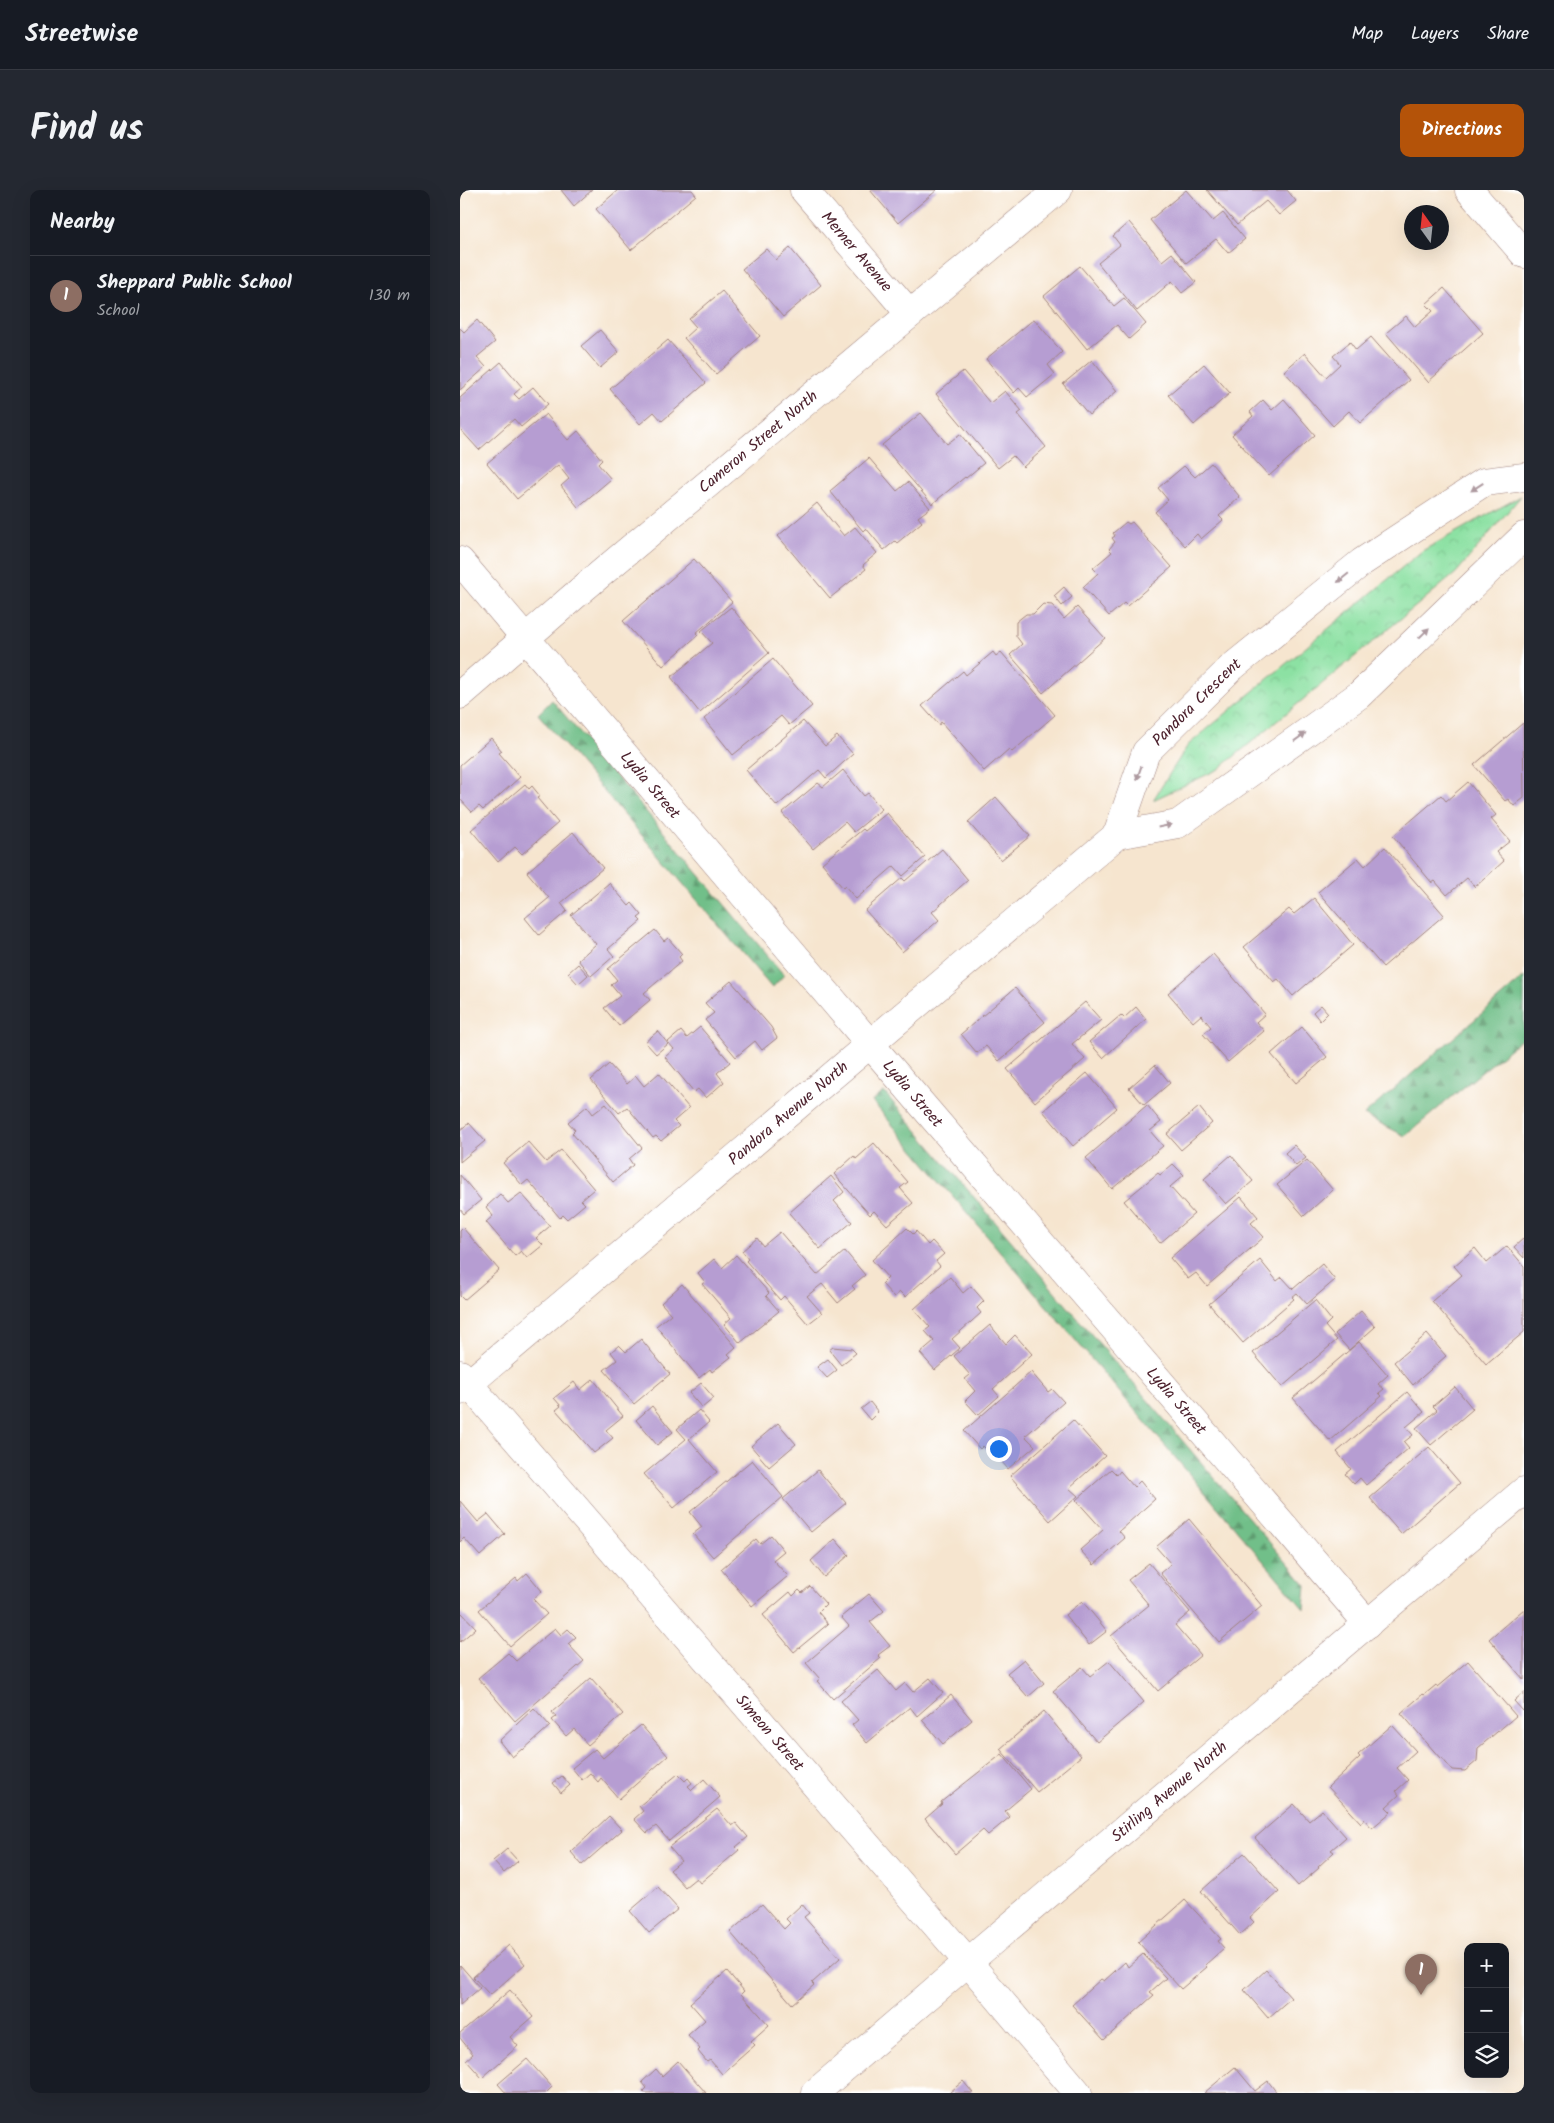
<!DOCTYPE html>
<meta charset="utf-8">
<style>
:root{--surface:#171b24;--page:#242831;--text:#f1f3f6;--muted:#9ea1a6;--line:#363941;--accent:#b45309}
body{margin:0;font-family:Kalam,sans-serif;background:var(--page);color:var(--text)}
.controls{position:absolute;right:15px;bottom:15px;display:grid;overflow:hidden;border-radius:10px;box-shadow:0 5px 20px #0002}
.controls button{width:45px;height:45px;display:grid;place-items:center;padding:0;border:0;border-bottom:1px solid var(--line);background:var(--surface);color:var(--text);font:25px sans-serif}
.compass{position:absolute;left:944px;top:15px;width:45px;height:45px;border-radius:50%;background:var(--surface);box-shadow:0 5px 20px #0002;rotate:345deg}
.you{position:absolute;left:538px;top:1258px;width:18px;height:18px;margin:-12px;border:4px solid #fff;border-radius:50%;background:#1a73e8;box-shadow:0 0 0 8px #1a73e833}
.badge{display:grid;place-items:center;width:32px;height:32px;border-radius:50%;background:var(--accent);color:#fff;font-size:16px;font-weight:700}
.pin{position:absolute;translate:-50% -41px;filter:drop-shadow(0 1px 2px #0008)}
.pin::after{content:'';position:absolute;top:26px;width:18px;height:15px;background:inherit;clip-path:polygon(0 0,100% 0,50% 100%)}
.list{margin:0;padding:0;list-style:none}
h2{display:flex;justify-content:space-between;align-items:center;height:65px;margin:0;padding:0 20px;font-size:21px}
h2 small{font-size:16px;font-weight:400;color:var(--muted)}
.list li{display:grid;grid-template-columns:32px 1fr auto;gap:15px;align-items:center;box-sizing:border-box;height:80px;padding:0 20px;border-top:1px solid var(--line)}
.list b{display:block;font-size:19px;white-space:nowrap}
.list p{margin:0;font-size:16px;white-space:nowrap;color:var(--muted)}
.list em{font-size:16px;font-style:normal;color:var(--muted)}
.icon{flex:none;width:28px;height:28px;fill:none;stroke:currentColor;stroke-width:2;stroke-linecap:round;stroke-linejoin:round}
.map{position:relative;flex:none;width:1064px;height:1903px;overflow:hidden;border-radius:10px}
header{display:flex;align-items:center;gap:30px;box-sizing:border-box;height:70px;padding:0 25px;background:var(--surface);border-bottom:1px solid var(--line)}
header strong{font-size:24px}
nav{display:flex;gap:28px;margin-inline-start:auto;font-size:18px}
.intro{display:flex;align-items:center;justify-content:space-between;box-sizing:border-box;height:120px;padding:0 30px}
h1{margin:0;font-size:35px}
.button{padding:12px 22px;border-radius:10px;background:var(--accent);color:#fff;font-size:18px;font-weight:700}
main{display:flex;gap:30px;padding:0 30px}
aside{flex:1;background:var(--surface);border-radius:10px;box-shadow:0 5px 20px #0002}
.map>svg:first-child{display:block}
.forest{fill:url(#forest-firs);stroke:#5e6f5a}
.park{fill:url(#park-crowns);stroke:#6b8067}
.building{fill:#b69dd2}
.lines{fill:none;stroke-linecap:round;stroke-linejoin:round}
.street-casing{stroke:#a0827d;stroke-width:29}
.secondary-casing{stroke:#a0827d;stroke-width:29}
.street{stroke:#fff;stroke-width:28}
.secondary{stroke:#fff;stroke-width:28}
.oneway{fill:#ae9aa0}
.labels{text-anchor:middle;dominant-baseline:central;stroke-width:4;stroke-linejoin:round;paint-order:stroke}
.street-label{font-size:16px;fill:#4a1f2b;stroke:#fff}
</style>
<header>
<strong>Streetwise</strong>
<nav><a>Map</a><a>Layers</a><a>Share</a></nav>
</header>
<div class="intro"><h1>Find us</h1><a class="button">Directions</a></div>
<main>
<aside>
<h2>Nearby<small></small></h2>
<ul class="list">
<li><span class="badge" style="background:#8d6e63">1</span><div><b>Sheppard Public School</b><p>School</p></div><em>130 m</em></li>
</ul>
</aside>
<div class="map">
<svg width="1064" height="1903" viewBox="0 0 1064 1903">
<defs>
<pattern id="forest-firs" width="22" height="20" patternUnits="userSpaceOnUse" patternTransform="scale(1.25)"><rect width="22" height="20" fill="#71bf89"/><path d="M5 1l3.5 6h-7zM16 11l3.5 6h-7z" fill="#5f9b70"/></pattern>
<pattern id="park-crowns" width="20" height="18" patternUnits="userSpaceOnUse" patternTransform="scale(1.25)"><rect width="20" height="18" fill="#8ce1a3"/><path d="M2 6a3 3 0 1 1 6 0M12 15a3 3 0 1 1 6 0" fill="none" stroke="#7ac18c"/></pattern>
</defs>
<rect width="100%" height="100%" fill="#fff"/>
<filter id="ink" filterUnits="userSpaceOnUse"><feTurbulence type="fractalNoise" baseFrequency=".02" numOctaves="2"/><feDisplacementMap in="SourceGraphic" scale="10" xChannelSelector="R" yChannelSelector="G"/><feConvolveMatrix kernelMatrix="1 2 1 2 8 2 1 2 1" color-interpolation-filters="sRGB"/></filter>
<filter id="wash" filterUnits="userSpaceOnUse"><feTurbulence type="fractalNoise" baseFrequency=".0096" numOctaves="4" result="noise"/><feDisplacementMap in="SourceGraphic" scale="20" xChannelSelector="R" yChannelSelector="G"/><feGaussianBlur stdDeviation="1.12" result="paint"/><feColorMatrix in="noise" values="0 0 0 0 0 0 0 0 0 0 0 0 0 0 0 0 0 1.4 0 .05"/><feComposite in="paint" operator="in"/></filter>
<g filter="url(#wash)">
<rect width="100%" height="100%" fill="#f6e5cf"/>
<g class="forest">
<polygon points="92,510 324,785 312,798 78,524"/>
<polygon points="1064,787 1064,847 945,946 904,925"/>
<polygon points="424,902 846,1395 844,1419 412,911"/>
</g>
<polygon class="park" points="1061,306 996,383 759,579 693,610 728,555 962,361"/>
<g id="blocks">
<g class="building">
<polygon points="101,0 132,0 114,16"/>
<polygon points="158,0 232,0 236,5 171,60 136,19"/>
<polygon points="410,0 477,0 438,33"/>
<polygon points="726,0 753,31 763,23 785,49 768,63 756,49 726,73 690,30"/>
<polygon points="747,0 827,0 836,11 819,25 806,11 777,35"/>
<polygon points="669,32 702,71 712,63 736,92 722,103 712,91 677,121 638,73 660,55 653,46"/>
<polygon points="330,58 361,95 323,127 282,79 306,59 316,70"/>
<polygon points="620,76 654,116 664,108 686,134 669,149 657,135 627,159 584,106"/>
<polygon points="984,98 1023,143 968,192 926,143 946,126 955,137 973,121 966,114"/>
<polygon points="262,101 300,146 256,184 224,148 236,137 229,129"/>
<polygon points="574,129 602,162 588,175 595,184 567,207 559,198 554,203 526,169"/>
<polygon points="17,130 35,152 17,167 26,177 0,200 0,138 4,142"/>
<polygon points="140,140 159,162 140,178 121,156"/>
<polygon points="911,147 949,190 900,233 889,221 873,236 824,181 845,163 866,187 880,174 873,166 890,152 896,160"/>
<polygon points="208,150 246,193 202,231 194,222 180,234 150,199"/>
<polygon points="632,170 657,201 629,225 603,194"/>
<polygon points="41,172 62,197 54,204 59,209 73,197 88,214 61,237 54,229 19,260 0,239 0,208"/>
<polygon points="744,174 770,203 734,235 708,205"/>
<polygon points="503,181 530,213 545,201 562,221 558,224 586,257 563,277 553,266 538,278 476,204"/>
<polygon points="824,209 855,245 809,286 772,245 793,226 790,222 803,210 812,220"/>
<polygon points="461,223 487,254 500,244 524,273 506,288 505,287 472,314 422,255"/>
<polygon points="86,224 108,250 118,241 142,270 138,274 151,289 118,317 101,296 109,289 98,275 57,309 27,273"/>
<polygon points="409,268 437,301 448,292 470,318 458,327 462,332 437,353 435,351 424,360 406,338 403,341 370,301"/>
<polygon points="751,273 780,307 759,326 763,330 741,349 737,344 725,356 695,322 708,310 698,298 724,276 735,287"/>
<polygon points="357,313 384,346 395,337 417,363 403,375 406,379 370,408 318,346"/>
<polygon points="666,332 669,334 672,332 712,377 667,416 664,413 649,426 623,397 638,383 633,378 652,362 649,359 655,352 652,348 655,346 653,343"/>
<polygon points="234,369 272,412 236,443 238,445 203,476 163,431"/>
<polygon points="604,397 612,407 602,416 594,406"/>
<polygon points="583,414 592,415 604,429 617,417 645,448 583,503 550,465 562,454 556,446 556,432 566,424 573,424"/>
<polygon points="271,417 309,463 240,523 211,487 252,453 241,441"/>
<polygon points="533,462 536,466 541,462 595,525 552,562 549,559 524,581 481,532 479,535 462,516 503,481 506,485"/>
<polygon points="313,469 352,516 329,535 321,526 273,565 244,529"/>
<polygon points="343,531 365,556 377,546 393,564 366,588 359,580 317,616 286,580"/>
<polygon points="1063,533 1064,608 1054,616 1048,609 1045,611 1014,575"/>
<polygon points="31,548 42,561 39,563 60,587 23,620 19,616 12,622 0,609 0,575"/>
<polygon points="383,580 404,606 408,603 422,619 394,642 385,632 353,659 322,623 358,593 363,597"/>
<polygon points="1008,592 1036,625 1031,629 1050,651 1036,662 1044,671 1015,697 1007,688 987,705 975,691 972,693 933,646 981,605 986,611"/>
<polygon points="65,594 69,599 72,596 80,606 77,608 98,633 62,664 55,657 38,672 11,640"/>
<polygon points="536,607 570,646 541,670 508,632"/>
<polygon points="427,623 465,667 443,686 434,676 396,709 385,696 383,698 362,673 403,639 405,641"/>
<polygon points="113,642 143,678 101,713 107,721 79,745 65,728 89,708 67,682"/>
<polygon points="925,657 984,725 923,777 858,702 898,668 905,676"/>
<polygon points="482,659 508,690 472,722 479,730 442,762 405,720 442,688 445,691"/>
<polygon points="149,693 169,716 172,713 182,725 178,728 181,731 148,759 154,766 131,786 118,770 136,754 111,725"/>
<polygon points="854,708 893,755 833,806 818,789 814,792 784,757 829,719 834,724"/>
<polygon points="195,740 204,751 208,748 222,764 219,767 222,771 184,803 190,810 159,836 144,818 160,806 151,795 157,790 148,779"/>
<polygon points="753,764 805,824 796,832 804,841 768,872 743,844 751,837 741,825 733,832 708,803"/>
<polygon points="118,774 128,785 118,794 108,783"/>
<polygon points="271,791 311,837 317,848 302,860 295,851 276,867 245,830 254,823 245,813"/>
<polygon points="555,798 585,832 539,871 526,856 517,863 501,844"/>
<polygon points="625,812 641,830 612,854 625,869 575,912 547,879"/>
<polygon points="861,815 868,823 860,831 853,822"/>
<polygon points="676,817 686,829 643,868 629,852 661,825 664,828"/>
<polygon points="240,837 270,872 257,883 264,892 246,908 238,899 234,902 205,867 214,859 208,852 221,841 227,848"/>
<polygon points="842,837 867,867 836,893 811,864"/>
<polygon points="198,841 208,854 196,864 185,852"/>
<polygon points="149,874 167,894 176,886 184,896 199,883 229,918 214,931 219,936 201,951 196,946 193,948 167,917 159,923 131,890"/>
<polygon points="695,875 710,893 684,915 669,898"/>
<polygon points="627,883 657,918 613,956 583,921"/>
<polygon points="146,914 182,958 169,969 173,975 153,992 112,943 115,940 108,932 127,916 133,924"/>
<polygon points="687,915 701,932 690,941 703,956 652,999 626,968"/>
<polygon points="739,917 752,933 721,960 707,944"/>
<polygon points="9,933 25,951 0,972 0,940"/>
<polygon points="68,952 86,972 101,960 134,999 121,1010 125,1014 107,1029 103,1025 100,1028 68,990 62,995 43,973"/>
<polygon points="414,953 448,992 440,998 453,1013 427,1035 414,1021 410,1025 374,984 394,966 396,969"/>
<polygon points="834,955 846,968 836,976 825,963"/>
<polygon points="771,965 793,991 766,1014 744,989"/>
<polygon points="847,970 873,1000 844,1026 817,995"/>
<polygon points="713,974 724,985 710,997 734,1024 700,1053 664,1011 698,983 700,985"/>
<polygon points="0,985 21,1010 4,1024 0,1019"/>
<polygon points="371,986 384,1002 374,1011 392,1032 360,1059 329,1023"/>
<polygon points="61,1003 90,1036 76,1048 83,1055 67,1068 61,1061 55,1066 26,1032 33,1026 26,1017 40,1004 48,1013"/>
<polygon points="781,1007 798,1027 791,1033 804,1047 747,1096 736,1083 728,1089 710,1068"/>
<polygon points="3,1038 39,1080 4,1110 0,1106 0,1041"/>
<polygon points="447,1038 453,1044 456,1041 468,1055 472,1051 484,1064 476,1071 480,1076 445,1107 440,1102 434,1107 422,1094 428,1088 412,1070"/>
<polygon points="320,1042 357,1085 385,1061 405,1085 392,1096 395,1099 378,1113 362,1094 347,1106 362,1123 348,1134 324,1106 320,1110 286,1071 288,1069 282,1061 297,1048 303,1056"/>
<polygon points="1064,1048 1064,1068 1054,1057"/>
<polygon points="1047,1056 1064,1076 1064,1142 1026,1174 972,1111 1002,1085 994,1076 1015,1058 1027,1073"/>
<polygon points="276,1065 309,1103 306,1106 319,1121 280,1153 264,1134 271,1128 242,1094 245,1092 238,1083 254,1069 262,1078"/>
<polygon points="800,1070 817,1091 822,1087 833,1099 862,1074 875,1090 847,1114 837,1103 832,1107 834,1109 783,1153 749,1114"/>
<polygon points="490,1087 503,1103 511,1096 524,1111 517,1118 521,1123 492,1149 500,1158 475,1180 460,1163 474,1151 465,1141 470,1137 454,1119"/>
<polygon points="222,1094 276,1157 268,1164 271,1167 252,1182 250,1179 239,1188 196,1136 211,1124 201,1113"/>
<polygon points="855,1110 871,1130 865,1136 877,1150 822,1197 793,1163"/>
<polygon points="901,1121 915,1137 889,1160 875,1144"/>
<polygon points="530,1135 546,1154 555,1145 572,1164 533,1199 539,1206 518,1225 505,1211 515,1201 505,1189 510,1185 494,1166"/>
<polygon points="967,1144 986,1166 953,1195 934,1172"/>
<polygon points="181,1149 210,1184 174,1214 144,1180 157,1170 151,1162 159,1155 166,1162"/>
<polygon points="899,1152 928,1185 918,1194 924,1199 919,1203 922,1206 870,1251 833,1208"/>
<polygon points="373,1157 392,1159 396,1163 381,1175 369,1160"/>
<polygon points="368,1169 377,1180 367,1188 357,1177"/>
<polygon points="571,1182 588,1202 592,1199 604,1212 565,1246 575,1256 548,1279 535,1264 533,1266 523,1256 520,1259 504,1241"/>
<polygon points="133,1189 163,1226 146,1240 153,1248 134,1263 96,1220 101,1216 94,1208 114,1192 120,1200"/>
<polygon points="241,1193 254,1208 242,1218 229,1203"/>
<polygon points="995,1197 1013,1219 971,1255 956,1238 977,1220 973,1216"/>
<polygon points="947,1202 964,1222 946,1237 953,1245 944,1252 949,1258 906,1295 900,1288 894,1294 885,1284 891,1279 877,1262"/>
<polygon points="410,1212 418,1222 410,1230 401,1219"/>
<polygon points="192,1216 213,1242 197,1255 176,1230"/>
<polygon points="239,1220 249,1232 229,1249 257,1282 214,1318 184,1284 226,1249 217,1239"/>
<polygon points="613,1230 645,1266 609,1298 618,1306 590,1331 550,1286"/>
<polygon points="318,1233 336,1254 309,1277 291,1256"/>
<polygon points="969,1257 1000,1293 941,1344 910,1308"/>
<polygon points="292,1270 323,1307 253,1367 233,1344 242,1337 230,1322"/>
<polygon points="651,1279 657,1285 660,1281 674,1297 680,1291 695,1309 659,1341 665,1348 634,1375 620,1360 643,1340 616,1310"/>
<polygon points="358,1280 386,1313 351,1342 323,1309"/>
<polygon points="0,1311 18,1332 28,1324 45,1344 20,1366 4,1348 0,1352"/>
<polygon points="729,1329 802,1416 759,1452 700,1383 711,1374 696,1357"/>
<polygon points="311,1345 324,1361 313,1370 328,1386 292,1416 261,1379 296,1349 300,1354"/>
<polygon points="375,1349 389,1365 364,1387 351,1371"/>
<polygon points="689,1373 730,1422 715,1435 741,1465 698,1501 651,1446 689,1415 668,1390"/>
<polygon points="67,1383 82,1401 73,1409 87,1424 50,1456 19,1420 56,1388 58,1391"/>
<polygon points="350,1396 366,1414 358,1422 368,1434 334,1462 303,1425 330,1402 333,1406 339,1400 342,1403"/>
<polygon points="409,1404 424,1421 410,1432 430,1456 418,1465 421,1468 373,1509 357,1491 360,1489 346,1473 389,1436 381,1427"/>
<polygon points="622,1411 647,1441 629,1455 605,1425"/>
<polygon points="1064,1419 1064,1490 1029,1449"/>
<polygon points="2,1423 16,1438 0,1452 0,1425"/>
<polygon points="95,1438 101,1445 108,1439 116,1447 108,1454 124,1471 55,1531 18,1488 48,1463 56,1471"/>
<polygon points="564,1469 584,1493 568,1507 547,1483"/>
<polygon points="649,1471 684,1512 637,1552 593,1501 622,1477 630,1486"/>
<polygon points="1008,1471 1056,1526 1018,1558 1017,1571 1005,1581 992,1580 981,1567 980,1568 941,1523 963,1504 964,1505 976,1495 977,1497"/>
<polygon points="418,1480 436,1501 445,1493 453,1502 470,1488 483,1503 457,1526 450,1517 407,1553 392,1535 398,1530 381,1511"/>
<polygon points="131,1488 163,1524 128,1555 114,1539 106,1546 92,1530 96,1527 92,1522"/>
<polygon points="1064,1502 1064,1520 1063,1521 1054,1511"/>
<polygon points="491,1505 512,1530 483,1554 462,1530"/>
<polygon points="74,1518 90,1536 63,1560 62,1559 52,1567 39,1551"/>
<polygon points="584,1521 621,1566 577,1602 540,1559"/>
<polygon points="181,1535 208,1566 159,1609 141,1588 138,1592 130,1583 122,1590 112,1578 135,1559 143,1568"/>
<polygon points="932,1535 956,1561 937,1578 948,1590 936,1601 939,1605 926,1617 931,1622 912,1638 904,1629 901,1633 868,1597 900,1567 898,1565"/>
<polygon points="542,1564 571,1599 545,1621 550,1627 528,1645 523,1640 495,1664 465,1629 482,1614 481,1612"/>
<polygon points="218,1584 225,1591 228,1588 232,1593 228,1596 232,1600 244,1589 260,1607 209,1651 196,1636 187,1643 174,1629 183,1621 179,1616"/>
<polygon points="102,1586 110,1595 101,1603 93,1593"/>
<polygon points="834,1614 849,1631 862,1620 886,1647 871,1660 874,1662 858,1677 859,1678 838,1696 795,1648"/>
<polygon points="257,1619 272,1636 276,1633 288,1647 276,1657 279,1660 240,1693 236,1688 225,1697 210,1680 221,1671 209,1657"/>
<polygon points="149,1626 162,1640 122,1675 111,1662"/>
<polygon points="47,1659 58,1671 44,1683 33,1671"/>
<polygon points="784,1663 819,1702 790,1728 794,1732 780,1745 741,1701"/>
<polygon points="198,1697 218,1719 189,1743 170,1721"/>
<polygon points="725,1710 761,1749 758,1751 764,1758 745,1775 747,1777 721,1799 678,1752"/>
<polygon points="302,1714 324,1739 330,1733 326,1729 342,1714 349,1723 344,1727 380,1768 352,1793 354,1795 332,1814 270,1742"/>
<polygon points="49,1755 65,1774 30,1805 13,1787"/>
<polygon points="683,1764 706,1788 690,1802 694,1805 644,1850 612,1815 641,1789 644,1791 665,1772 668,1777"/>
<polygon points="0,1775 20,1798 0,1815"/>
<polygon points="806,1780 831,1808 808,1828 784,1800"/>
<polygon points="267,1781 284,1801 281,1804 309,1835 291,1851 295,1855 262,1884 250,1870 247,1872 238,1861 240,1859 228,1845 245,1830 230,1813"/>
<polygon points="50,1800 73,1827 50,1847 58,1856 22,1888 6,1870 13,1864 0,1848 0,1843"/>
<polygon points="67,1869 92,1897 86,1903 46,1903 38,1894"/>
<polygon points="218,1871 246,1903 185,1903 183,1902 187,1898 182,1892 196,1879 202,1886"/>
<polygon points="775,1877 795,1901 808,1891 817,1903 744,1903"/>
<polygon points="503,1891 513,1903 489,1903"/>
</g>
</g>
</g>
<g filter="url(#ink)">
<use href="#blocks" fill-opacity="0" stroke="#a0827d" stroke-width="1"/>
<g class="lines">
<g class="street-casing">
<g id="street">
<path id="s1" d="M 344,0 L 450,124"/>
<path id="s2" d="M 0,371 L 410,854 L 908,1434"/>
<path id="s3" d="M 0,505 L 113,407 L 598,0"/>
<path id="s4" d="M 657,645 L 686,562 L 771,478 L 902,372 L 1024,292 L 1064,287"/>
<path id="s5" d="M 0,1184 L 508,1772 L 618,1903"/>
<path id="s6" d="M 0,1201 L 657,645 L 718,634 L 899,505 L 1064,346"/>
<path id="s7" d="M 355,1903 L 508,1772 L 1064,1301"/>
</g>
</g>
<g class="secondary-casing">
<polyline id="secondary" points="1009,0 1064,64"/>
</g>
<use href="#street" class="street"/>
<use href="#secondary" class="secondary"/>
</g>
<defs><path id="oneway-solid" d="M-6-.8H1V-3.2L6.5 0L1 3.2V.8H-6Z" transform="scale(1.25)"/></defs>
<g class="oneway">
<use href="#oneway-solid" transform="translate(1017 297) rotate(147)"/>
<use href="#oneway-solid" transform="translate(883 388) rotate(141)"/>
<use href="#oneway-solid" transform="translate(964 443) rotate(-44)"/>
<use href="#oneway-solid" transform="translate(840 547) rotate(-36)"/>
<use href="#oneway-solid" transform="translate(679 583) rotate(109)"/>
<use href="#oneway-solid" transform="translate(705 636) rotate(-11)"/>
</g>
</g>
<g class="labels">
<g class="street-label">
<text stroke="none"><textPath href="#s1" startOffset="81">Merner Avenue</textPath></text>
<text stroke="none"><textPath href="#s3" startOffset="391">Cameron Street North</textPath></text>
<text stroke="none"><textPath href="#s4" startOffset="159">Pandora Crescent</textPath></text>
<text stroke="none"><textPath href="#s2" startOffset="294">Lydia Street</textPath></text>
<text stroke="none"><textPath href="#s2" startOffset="699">Lydia Street</textPath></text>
<text stroke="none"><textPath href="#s6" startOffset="430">Pandora Avenue North</textPath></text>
<text stroke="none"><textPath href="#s2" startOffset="1104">Lydia Street</textPath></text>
<text stroke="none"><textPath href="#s5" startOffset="474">Simeon Street</textPath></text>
<text stroke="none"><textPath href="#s7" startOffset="465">Stirling Avenue North</textPath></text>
</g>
</g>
</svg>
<div class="controls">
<button>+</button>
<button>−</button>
<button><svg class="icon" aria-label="layers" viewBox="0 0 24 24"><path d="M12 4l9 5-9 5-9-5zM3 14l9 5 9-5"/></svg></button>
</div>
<svg class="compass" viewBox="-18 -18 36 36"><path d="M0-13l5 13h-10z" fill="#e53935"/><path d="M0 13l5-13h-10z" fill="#9ea1a6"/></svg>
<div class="you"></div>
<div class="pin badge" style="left:961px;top:1805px;background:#8d6e63">1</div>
</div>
</main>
